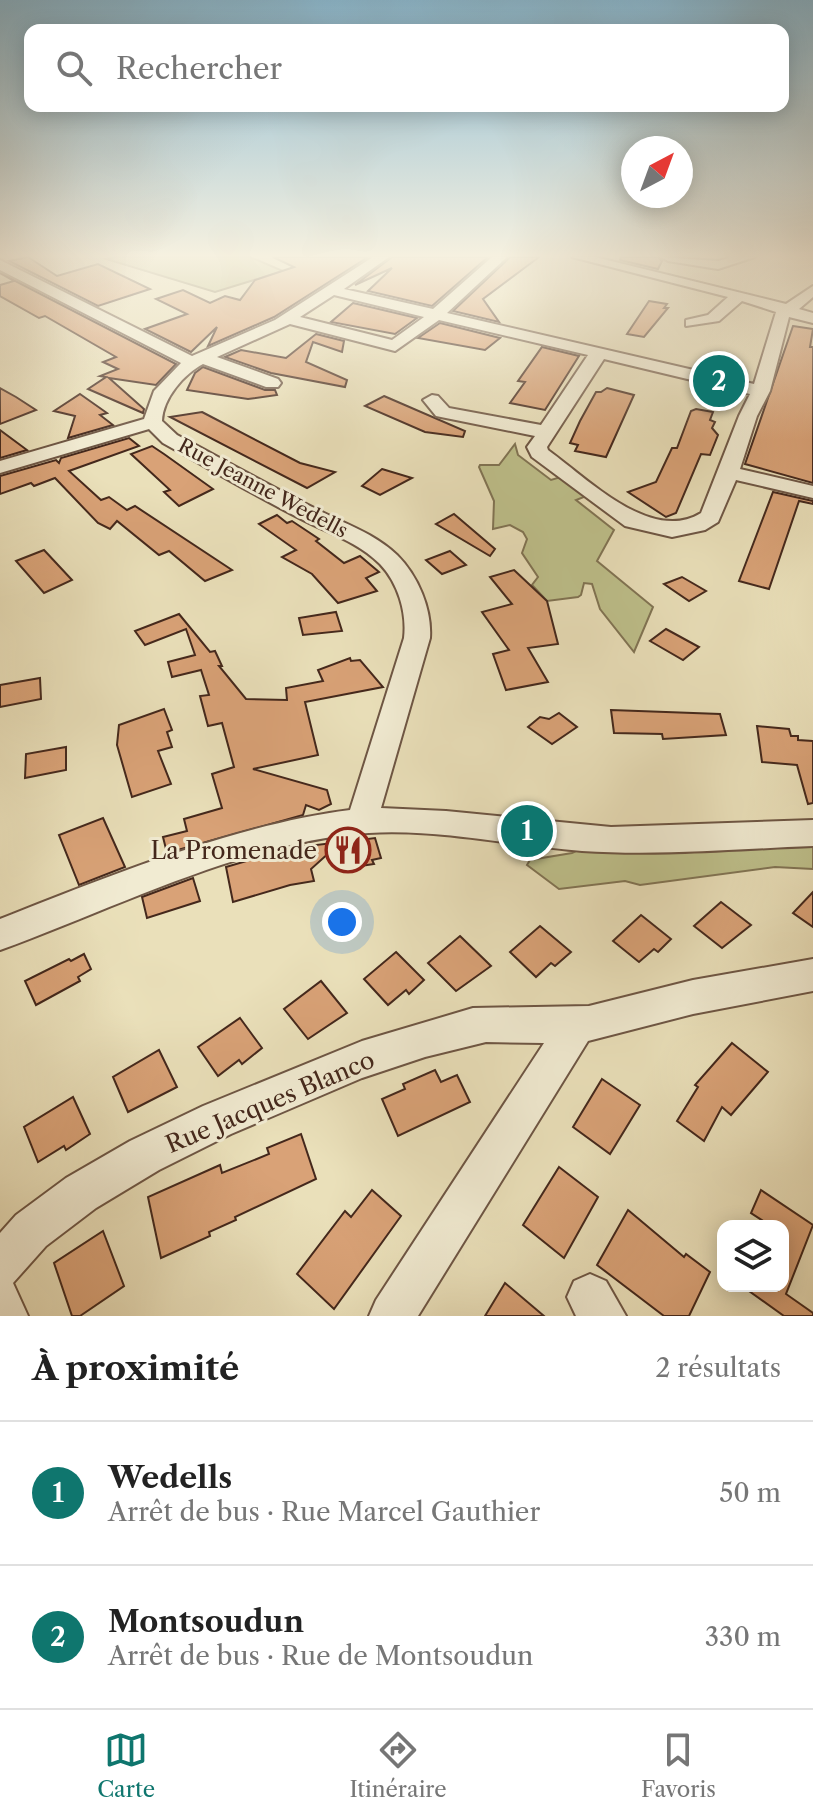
<!DOCTYPE html>
<html lang="fr">
<meta charset="utf-8">
<style>
:root{--surface:#fff;--page:#f6f6f6;--text:#222;--muted:#767676;--line:#e0e0e0;--accent:#0f766e}
body{margin:0;font-family:"Libre Caslon Text",serif;background:var(--page);color:var(--text)}
.controls{position:absolute;right:24px;bottom:24px;display:grid;overflow:hidden;border-radius:16px;box-shadow:0 4px 20px #0003}
.controls button{width:72px;height:72px;display:grid;place-items:center;padding:0;border:0;border-bottom:2px solid var(--line);background:var(--surface);color:var(--text);font:40px sans-serif}
.compass{position:absolute;left:621px;top:136px;width:72px;height:72px;border-radius:50%;background:var(--surface);box-shadow:0 4px 20px #0003;rotate:41deg}
.you{position:absolute;left:342px;top:922px;width:28px;height:28px;margin:-20px;border:6px solid #fff;border-radius:50%;background:#1a73e8;box-shadow:0 0 0 12px #1a73e833}
.badge{display:grid;place-items:center;width:52px;height:52px;border-radius:50%;background:var(--accent);color:#fff;font-size:26px;font-weight:700}
.pin{position:absolute;translate:-50% -50%;border:4px solid #fff;box-shadow:0 2px 8px #0006}
.list{margin:0;padding:0;list-style:none}
h2{display:flex;justify-content:space-between;align-items:center;height:104px;margin:0;padding:0 32px;font-size:34px}
h2 small{font-size:26px;font-weight:400;color:var(--muted)}
.list li{display:grid;grid-template-columns:52px 1fr auto;gap:24px;align-items:center;box-sizing:border-box;height:144px;padding:0 32px;border-top:2px solid var(--line)}
.list b{display:block;font-size:30px;white-space:nowrap}
.list p{margin:0;font-size:26px;white-space:nowrap;color:var(--muted)}
.list em{font-size:26px;font-style:normal;color:var(--muted)}
.icon{flex:none;width:44px;height:44px;fill:none;stroke:currentColor;stroke-width:2;stroke-linecap:round;stroke-linejoin:round}
.map{position:relative;flex:none;width:813px;height:1316px;overflow:hidden}
.search{position:absolute;background:var(--surface);box-shadow:0 4px 20px #0003;left:24px;right:24px;top:24px;height:88px;display:flex;align-items:center;gap:20px;box-sizing:border-box;padding:0 28px;border-radius:16px;color:var(--muted);font-size:30px}
.sheet{height:392px;background:var(--surface)}
nav{display:flex;justify-content:space-around;align-items:center;box-sizing:border-box;height:112px;border-top:2px solid var(--line);background:var(--surface);font-size:22px;color:var(--muted)}
nav a{display:grid;justify-items:center;gap:4px}
nav .on{color:var(--accent)}
.map>svg:first-child{display:block}
.green{fill:#bec08b;stroke:#817454;stroke-width:2}
.building{fill:#d9a277;stroke:#44281c;stroke-width:2}
.lines{fill:none;stroke-linecap:round;stroke-linejoin:round}
.minor-casing{stroke:#6e5644;stroke-width:4}
.minor{fill:#f1ebd2;fill-rule:evenodd}
.labels{text-anchor:middle;dominant-baseline:central;stroke-width:6;stroke-linejoin:round;paint-order:stroke}
.street-label{font-size:20px;fill:#44281c;stroke:#f1ebd2}
.near-poi-label{font-size:24px;fill:#44281c;stroke:#f1ebd2;text-anchor:end}
.near-street-label{font-size:24px;fill:#44281c;stroke:#f1ebd2}
</style>
<div class="map">
<svg width="813" height="1316" viewBox="0 0 813 1316">
<rect width="100%" height="100%" fill="#eae0ba"/>
<filter id="stains"><feTurbulence type="fractalNoise" baseFrequency=".0025" numOctaves="4"/><feColorMatrix values="0 0 0 0 .2 0 0 0 0 .09 0 0 0 0 .02 0 0 0 .5 -.17"/></filter>
<radialGradient id="worn" r=".72"><stop offset=".6" stop-color="#630" stop-opacity="0"/><stop offset="1" stop-color="#630" stop-opacity=".3"/></radialGradient>
<g class="green">
<polygon points="115,257 250,257 283,271 215,292 106,259"/>
<polygon points="515,444 518,455 551,480 564,476 589,495 576,500 614,530 597,561 653,607 634,652 600,609 592,584 584,583 581,595 578,597 547,601 532,585 538,577 522,553 527,539 523,532 510,525 493,529 494,501 479,467 480,465 499,465"/>
<polygon points="813,841 813,869 775,867 640,885 625,881 559,889 527,865 530,860 572,853 582,848"/>
</g>
<g class="building">
<polygon points="28,257 57,276 98,264 150,289 98,306 9,261"/>
<polygon points="273,257 368,257 274,317 208,346 217,327 191,352 145,329 187,314 156,299 183,290 210,303 225,296 240,300 255,280 294,267"/>
<polygon points="392,257 488,257 432,306 368,291 392,268 355,285"/>
<polygon points="510,257 539,257 483,299 499,322 453,311"/>
<polygon points="621,257 658,257 662,261 658,269 620,260"/>
<polygon points="0,273 176,364 156,385 109,378 144,409 143,413 88,389 106,377 100,376 118,369 103,362 116,357 45,316 39,318 0,296 0,285 14,281"/>
<polygon points="649,301 667,304 664,308 668,308 644,337 627,334"/>
<polygon points="353,303 417,318 395,334 331,322"/>
<polygon points="440,323 500,338 485,350 418,338"/>
<polygon points="793,326 813,329 810,347 813,347 813,483 745,464"/>
<polygon points="316,334 344,341 342,352 313,342 306,362 347,380 345,387 271,373 225,357 241,350 286,358"/>
<polygon points="542,347 579,356 545,410 510,403 525,382 518,381"/>
<polygon points="203,367 265,390 275,390 277,395 248,399 187,390 195,373"/>
<polygon points="0,388 16,397 36,410 0,424"/>
<polygon points="607,388 634,395 606,457 575,451 578,445 570,443 580,421 596,392 601,392"/>
<polygon points="80,394 107,413 100,415 113,425 68,438 75,416 54,411"/>
<polygon points="384,396 465,431 463,437 425,432 365,406"/>
<polygon points="696,409 713,412 710,420 715,422 712,428 718,435 710,455 701,454 676,513 666,517 628,492 656,482 672,448 677,448 691,411"/>
<polygon points="202,412 300,463 335,472 307,488 170,417"/>
<polygon points="0,430 27,450 0,458"/>
<polygon points="129,438 139,446 69,471 101,500 109,497 127,510 135,506 232,570 205,581 169,551 159,555 117,521 110,529 98,523 55,478 34,486 31,483 0,494 0,476 56,460 59,463 61,458"/>
<polygon points="152,446 164,454 213,489 179,506 164,492 170,490 131,454"/>
<polygon points="382,469 412,478 380,495 362,486"/>
<polygon points="773,492 813,501 813,504 799,501 769,589 739,581"/>
<polygon points="454,514 495,549 490,556 436,524"/>
<polygon points="277,515 287,523 292,521 319,539 316,541 344,563 360,556 379,572 366,578 377,591 338,603 312,574 282,557 296,550 259,524"/>
<polygon points="44,550 72,580 44,593 16,561"/>
<polygon points="450,551 466,565 442,574 426,560"/>
<polygon points="514,570 547,601 558,644 528,648 548,682 506,690 493,654 509,650 482,612 512,604 490,577"/>
<polygon points="682,577 706,591 689,601 664,584"/>
<polygon points="336,612 342,631 303,635 299,618"/>
<polygon points="179,614 210,652 215,651 222,666 219,666 246,699 287,700 286,688 323,681 318,670 350,658 351,661 360,660 383,687 305,702 318,755 253,769 327,790 331,804 319,810 306,805 303,815 167,853 163,837 187,831 184,819 222,808 212,774 234,767 222,723 208,726 200,696 209,695 201,670 172,677 168,662 195,655 186,629 145,645 135,631"/>
<polygon points="666,629 699,647 683,660 650,641"/>
<polygon points="40,678 41,699 0,707 0,685"/>
<polygon points="164,709 172,730 167,732 172,747 158,751 171,784 132,797 117,745 119,725"/>
<polygon points="611,710 720,714 726,735 663,739 662,734 614,733"/>
<polygon points="559,713 577,727 552,744 528,727 540,717 549,719"/>
<polygon points="757,726 789,729 791,736 798,736 798,740 813,741 813,803 808,804 797,765 762,762"/>
<polygon points="66,747 66,770 25,778 26,754"/>
<polygon points="103,818 125,867 79,885 59,835"/>
<polygon points="375,838 381,858 372,860 374,864 347,868 344,842"/>
<polygon points="341,842 311,869 314,881 290,885 233,902 226,867 291,848"/>
<polygon points="193,878 200,901 147,918 142,897"/>
<polygon points="813,892 813,927 793,913"/>
<polygon points="721,902 751,925 722,948 694,926"/>
<polygon points="641,915 671,939 658,952 654,949 639,962 613,941"/>
<polygon points="540,926 571,952 555,966 551,963 536,977 510,952"/>
<polygon points="460,936 491,966 456,991 428,963"/>
<polygon points="396,952 424,980 409,994 406,990 388,1005 364,979"/>
<polygon points="84,954 91,969 78,977 80,981 36,1005 25,981 69,959 71,961"/>
<polygon points="321,981 347,1013 308,1039 284,1009"/>
<polygon points="240,1018 262,1048 242,1064 239,1060 218,1076 198,1047"/>
<polygon points="732,1043 768,1072 731,1115 722,1107 704,1141 677,1121 698,1087 695,1085"/>
<polygon points="159,1050 177,1087 128,1112 113,1077"/>
<polygon points="435,1070 441,1082 457,1075 470,1102 398,1136 382,1099 405,1089 403,1084"/>
<polygon points="602,1079 640,1105 610,1154 573,1127"/>
<polygon points="73,1097 90,1134 66,1150 64,1146 38,1162 24,1127"/>
<polygon points="301,1134 316,1179 235,1217 236,1220 209,1232 210,1236 161,1258 148,1197 220,1165 222,1173 269,1154 267,1148"/>
<polygon points="559,1167 598,1197 564,1258 523,1225"/>
<polygon points="372,1190 401,1216 334,1309 297,1274 345,1211 351,1217"/>
<polygon points="761,1190 813,1225 786,1294 813,1313 813,1316 784,1316 742,1286 783,1286 783,1226 771,1226 751,1213"/>
<polygon points="628,1210 684,1257 686,1254 710,1272 689,1316 664,1316 597,1265"/>
<polygon points="103,1231 124,1286 80,1316 72,1316 54,1263"/>
<polygon points="505,1283 544,1316 485,1316"/>
</g>
<g class="lines">
<g class="minor-casing">
<g id="minor">
<path d="M 373,257 L 389,257 L 344,289 L 433,309 L 492,257 L 507,257 L 447,313 L 754,384 L 776,312 L 742,301 L 719,321 L 686,326 L 686,320 L 708,315 L 728,297 L 572,257 L 595,257 L 786,304 L 813,286 L 813,297 L 799,309 L 813,313 L 813,323 L 789,317 L 770,391 L 757,416 L 740,469 L 813,486 L 813,498 L 736,480 L 718,522 L 705,530 L 672,537 L 625,526 L 532,457 L 527,447 L 535,436 L 436,416 L 423,400 L 432,395 L 438,396 L 449,408 L 541,425 L 588,355 L 439,320 L 395,351 L 290,324 L 217,357 L 278,379 L 281,383 L 278,387 L 266,387 L 203,364 C 184,374 163,398 162,421 L 177,435 C 224,460 270,486 318,510 C 345,524 374,533 397,555 C 418,576 432,609 430,638 L 381,808 L 446,811 L 611,827 L 813,820 L 813,846 C 736,849 659,856 582,851 C 504,845 424,825 346,835 C 228,850 110,910 0,950 L 0,919 C 106,877 237,824 350,810 L 404,638 C 407,612 398,583 380,564 C 359,543 331,534 305,521 C 257,497 210,469 163,443 L 149,429 L 0,473 L 0,461 L 144,419 L 154,391 L 181,363 L 0,270 L 0,260 L 192,356 L 275,320 ZM 334,295 L 424,317 L 392,340 L 300,317 ZM 604,359 L 750,394 L 739,416 L 701,513 C 651,544 587,478 548,450 L 547,447 Z"/>
<polygon points="661,257 718,261 733,257 755,257 718,269 668,261"/>
<polygon points="813,959 813,991 693,1014 588,1041 418,1316 369,1316 376,1300 544,1043 486,1042 425,1057 362,1078 231,1134 159,1170 96,1208 46,1246 13,1283 28,1316 0,1316 0,1233 16,1215 66,1178 130,1141 203,1106 362,1041 473,1008 589,1006 693,980"/>
<polygon points="590,1274 606,1281 626,1316 576,1316 567,1297 574,1281"/>
</g>
</g>
<use href="#minor" class="minor"/>
</g>
<linearGradient id="sky" x2="0" y2="1"><stop stop-color="#88b8d1"/><stop offset="0.58" stop-color="#f6f1e0"/><stop offset="1" stop-color="#f6f1e0" stop-opacity="0"/></linearGradient>
<rect width="813" height="441" fill="url(#sky)"/>
<defs>
<g id="restaurant-ring" transform="scale(2.3)"><circle r="9.5" fill="#f1ebd2" stroke="#8f2418" stroke-width="1.5"/><path d="M-5-6h1v4h1v-4h1v4h1v-4h1v5L-1.5 .5V6h-2V.5L-5-1ZM5-6V6H3V1.5H1.5Q1.5-4 5-6Z" fill="#8f2418"/></g>
</defs>
<g fill-rule="evenodd">
<use href="#restaurant-ring" x="348" y="850"/>
</g>
<g class="labels">
<g class="street-label">
<text transform="translate(263 488) rotate(28)">Rue Jeanne Wedells</text>
</g>
<g class="near-poi-label">
<text x="317" y="850">La Promenade</text>
</g>
<g class="near-street-label">
<text transform="translate(270 1102) rotate(-23)">Rue Jacques Blanco</text>
</g>
</g>
<rect width="100%" height="100%" filter="url(#stains)"/>
<rect width="100%" height="100%" fill="url(#worn)"/>
</svg>
<div class="controls">
<button><svg class="icon" aria-label="layers" viewBox="0 0 24 24"><path d="M12 4l9 5-9 5-9-5zM3 14l9 5 9-5"/></svg></button>
</div>
<svg class="compass" viewBox="-18 -18 36 36"><path d="M0-13l5 13h-10z" fill="#e53935"/><path d="M0 13l5-13h-10z" fill="#767676"/></svg>
<div class="you"></div>
<div class="pin badge" style="left:527px;top:831px">1</div>
<div class="pin badge" style="left:719px;top:381px">2</div>
<div class="search"><svg class="icon" aria-label="search" viewBox="0 0 24 24"><circle cx="10" cy="10" r="6"/><path d="M15 15l6 6"/></svg>Rechercher</div>
</div>
<section class="sheet">
<h2>À proximité<small>2 résultats</small></h2>
<ul class="list">
<li><span class="badge">1</span><div><b>Wedells</b><p>Arrêt de bus · Rue Marcel Gauthier</p></div><em>50 m</em></li>
<li><span class="badge">2</span><div><b>Montsoudun</b><p>Arrêt de bus · Rue de Montsoudun</p></div><em>330 m</em></li>
</ul>
</section>
<nav>
<a class="on"><svg class="icon" aria-label="map" viewBox="0 0 24 24"><path d="M3 6l6-2 6 2 6-2v14l-6 2-6-2-6 2zM9 4v14M15 6v14"/></svg>Carte</a>
<a><svg class="icon" aria-label="directions" viewBox="0 0 24 24"><path d="M12 3l9 9-9 9-9-9zM9 14v-3h6M13 9l2 2-2 2"/></svg>Itinéraire</a>
<a><svg class="icon" aria-label="saved" viewBox="0 0 24 24"><path d="M7 4h10v16l-5-4-5 4z"/></svg>Favoris</a>
</nav>
